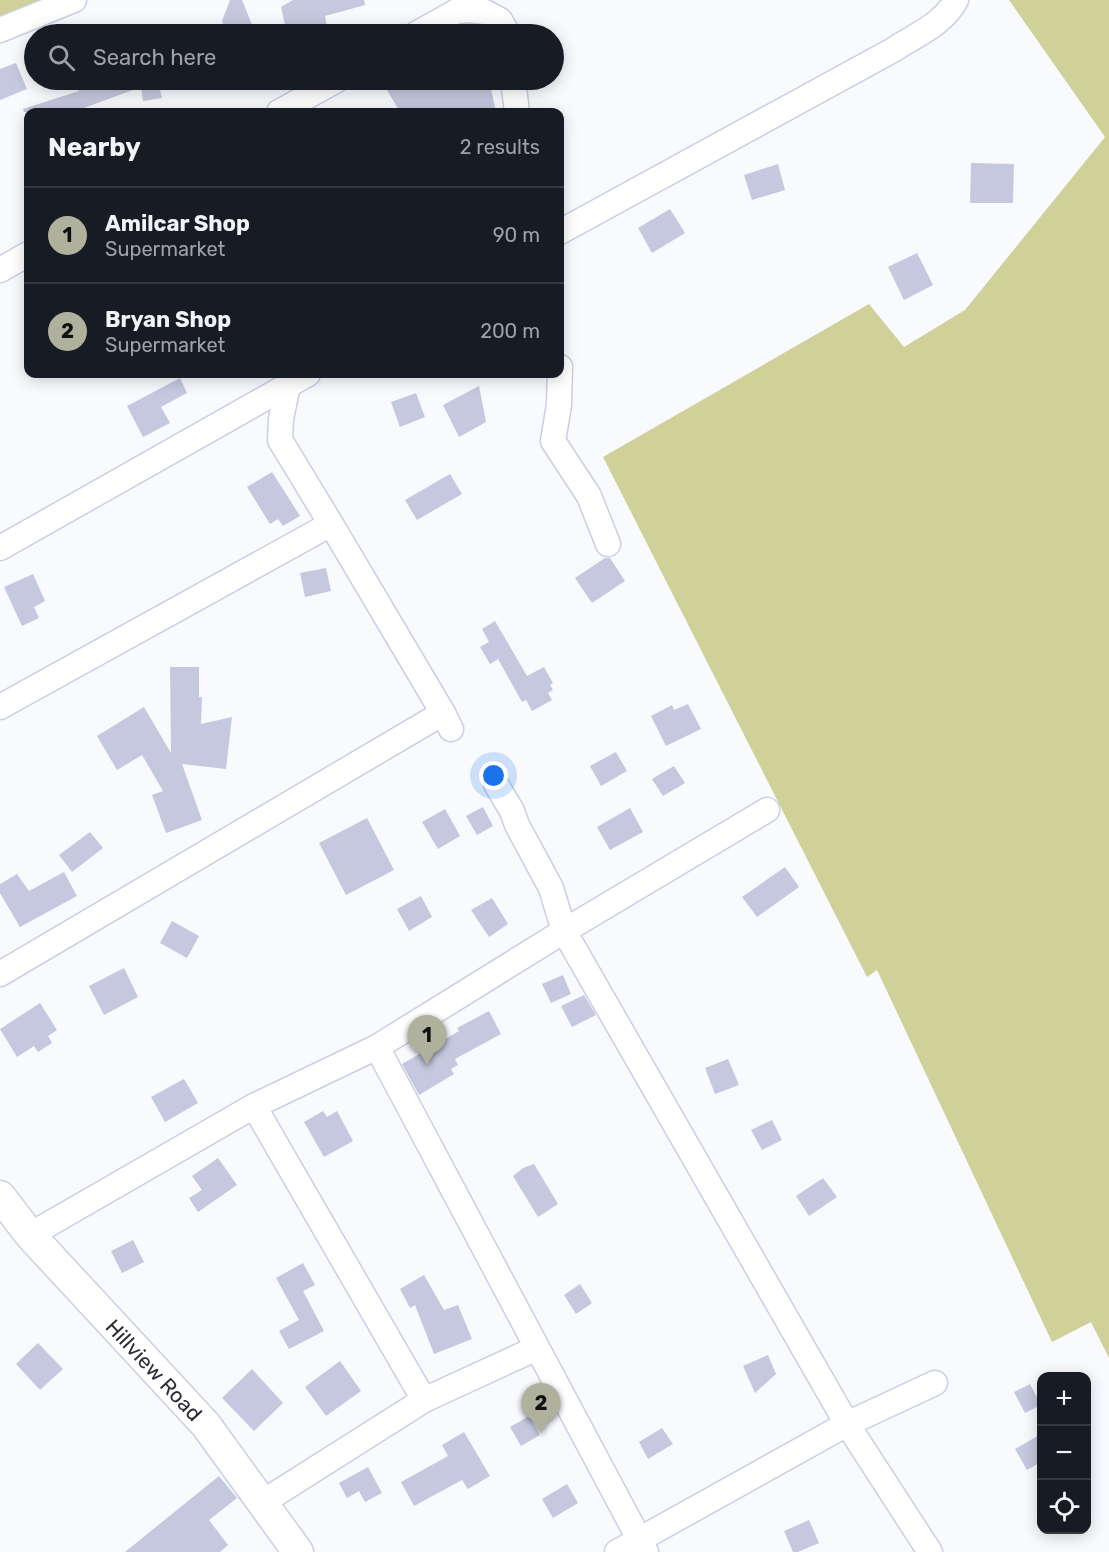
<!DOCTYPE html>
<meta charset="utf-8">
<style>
:root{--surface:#171b24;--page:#20242c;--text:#f1f3f6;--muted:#9ea1a6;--line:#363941;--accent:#b0b19c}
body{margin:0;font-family:Rubik,sans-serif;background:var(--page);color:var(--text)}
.controls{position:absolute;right:18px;bottom:18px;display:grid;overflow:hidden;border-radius:12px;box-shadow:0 3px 15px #0003}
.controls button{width:54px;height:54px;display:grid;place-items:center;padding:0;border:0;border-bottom:2px solid var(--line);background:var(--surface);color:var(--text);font:30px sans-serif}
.you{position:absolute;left:494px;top:776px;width:21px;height:21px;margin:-15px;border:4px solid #fff;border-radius:50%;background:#1a73e8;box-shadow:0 0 0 9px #1a73e833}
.badge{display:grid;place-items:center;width:39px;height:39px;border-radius:50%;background:var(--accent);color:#111;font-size:20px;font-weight:700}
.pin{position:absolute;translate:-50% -50px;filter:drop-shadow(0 2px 3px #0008)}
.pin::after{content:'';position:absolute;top:32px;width:21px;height:18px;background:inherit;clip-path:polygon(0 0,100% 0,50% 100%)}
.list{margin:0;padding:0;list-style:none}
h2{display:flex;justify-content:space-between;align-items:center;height:78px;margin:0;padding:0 24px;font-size:26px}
h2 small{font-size:20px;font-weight:400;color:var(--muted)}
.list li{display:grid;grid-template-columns:39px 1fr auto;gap:18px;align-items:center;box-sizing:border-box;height:96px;padding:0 24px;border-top:2px solid var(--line)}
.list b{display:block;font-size:22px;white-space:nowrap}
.list p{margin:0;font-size:20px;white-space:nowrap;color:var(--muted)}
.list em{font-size:20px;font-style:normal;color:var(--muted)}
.icon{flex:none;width:33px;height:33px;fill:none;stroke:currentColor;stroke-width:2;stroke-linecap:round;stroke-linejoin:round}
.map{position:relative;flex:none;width:1109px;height:1552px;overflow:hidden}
.search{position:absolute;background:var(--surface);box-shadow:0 3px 15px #0003;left:24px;top:24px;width:540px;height:66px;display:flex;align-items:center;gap:15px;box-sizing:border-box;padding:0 21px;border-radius:33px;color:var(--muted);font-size:22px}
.panel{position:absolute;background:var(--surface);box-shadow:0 3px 15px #0003;left:24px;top:108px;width:540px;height:270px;border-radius:12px}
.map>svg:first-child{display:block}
.green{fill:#cfd199}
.building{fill:#c5c8de}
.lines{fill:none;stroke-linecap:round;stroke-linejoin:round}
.minor-casing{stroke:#cbcee4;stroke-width:27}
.tertiary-casing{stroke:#cbcee4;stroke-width:33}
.minor{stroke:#fff;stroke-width:24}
.tertiary{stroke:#fff;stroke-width:30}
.labels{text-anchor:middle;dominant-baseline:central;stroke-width:6;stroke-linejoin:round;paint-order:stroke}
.street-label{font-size:21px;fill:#2b2c35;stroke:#fff}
</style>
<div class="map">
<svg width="1109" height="1552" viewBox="0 0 1109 1552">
<rect width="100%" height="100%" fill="#f9fafe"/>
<g class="green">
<polygon points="0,0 43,0 0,17"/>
<polygon points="1009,0 1109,0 1109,1358 1091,1322 1052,1342 877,970 867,977 603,457 869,304 904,347 965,310 1105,137"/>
</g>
<g class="building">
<polygon points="230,0 242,0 256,34 227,34 222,21"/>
<polygon points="293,0 364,0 365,5 325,16 327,26 297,34 287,34 281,7"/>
<polygon points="16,63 27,89 0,100 0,69"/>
<polygon points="92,80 158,80 162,98 143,101 141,87 73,112 24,112 23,109 79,91 77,85"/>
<polygon points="381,80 489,80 496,112 400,112"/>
<polygon points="971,163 1014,164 1013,203 970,203"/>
<polygon points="778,164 785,190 752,200 744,175"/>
<polygon points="670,209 685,233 652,253 638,228"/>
<polygon points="917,253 933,285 904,300 888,267"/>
<polygon points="180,378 187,393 161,407 170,423 143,437 127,406"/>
<polygon points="479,386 486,422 459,437 443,405"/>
<polygon points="416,393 425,417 400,427 391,402"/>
<polygon points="272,472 300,516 283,526 278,519 270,524 247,487"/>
<polygon points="450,474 462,494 417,520 405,500"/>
<polygon points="605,558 610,558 625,581 592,603 575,578"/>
<polygon points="326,568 331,591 305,597 300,573"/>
<polygon points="33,574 45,601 34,607 39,618 22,626 4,587"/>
<polygon points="495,621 527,676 544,667 553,683 550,685 553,690 548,693 552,700 532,711 526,700 522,702 498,659 490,664 480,647 489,642 482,629"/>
<polygon points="170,667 199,667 199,697 202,697 201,724 232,717 226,769 182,764 202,820 166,833 152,795 163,791 142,755 117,770 97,736 144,707 171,753"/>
<polygon points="688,704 701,729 666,746 651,716 672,705 674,710"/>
<polygon points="616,752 627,771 601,786 590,766"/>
<polygon points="674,766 685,783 663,796 652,779"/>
<polygon points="483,807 493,826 477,835 466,816"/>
<polygon points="630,808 643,832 610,850 597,827"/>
<polygon points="445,809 460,836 438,849 422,822"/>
<polygon points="367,818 394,870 346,895 319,843"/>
<polygon points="90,832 103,848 72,872 59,855"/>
<polygon points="785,867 799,887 757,917 742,897"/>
<polygon points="64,872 77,896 20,927 0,893 0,884 17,874 29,891"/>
<polygon points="421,896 432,917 409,931 397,909"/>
<polygon points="492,898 508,924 489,937 471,910"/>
<polygon points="172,921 199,936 187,958 160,943"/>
<polygon points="124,968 138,997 104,1015 89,986"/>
<polygon points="563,975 571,994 551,1003 542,984"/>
<polygon points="584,995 596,1015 572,1027 561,1006"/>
<polygon points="40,1003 57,1030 48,1036 52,1043 38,1052 34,1046 17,1057 0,1029"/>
<polygon points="489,1011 501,1034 455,1059 458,1065 451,1069 454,1074 419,1095 402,1064 459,1031 457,1028"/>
<polygon points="728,1059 739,1085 715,1094 705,1068"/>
<polygon points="184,1079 198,1103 165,1122 151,1097"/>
<polygon points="323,1111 327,1117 337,1111 353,1141 324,1157 304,1122"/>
<polygon points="772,1120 782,1140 762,1150 751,1130"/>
<polygon points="218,1158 237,1185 198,1212 189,1198 202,1190 192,1176"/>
<polygon points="534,1164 558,1204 538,1217 513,1176 523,1168"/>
<polygon points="823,1178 837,1197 809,1216 796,1196"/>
<polygon points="133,1240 144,1262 122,1273 111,1251"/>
<polygon points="303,1263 315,1285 303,1291 324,1331 289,1349 279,1331 299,1320 276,1278"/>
<polygon points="424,1275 444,1310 458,1305 472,1339 434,1354 415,1305 410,1308 400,1289"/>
<polygon points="580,1284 592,1303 576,1314 564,1295"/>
<polygon points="38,1343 63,1369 40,1390 16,1364"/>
<polygon points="768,1355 776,1374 755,1393 743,1366"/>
<polygon points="340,1361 361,1391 326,1416 305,1387"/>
<polygon points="252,1369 283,1403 254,1431 222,1398"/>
<polygon points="1030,1384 1041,1405 1025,1413 1014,1392"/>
<polygon points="529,1416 540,1435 521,1446 510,1427"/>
<polygon points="662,1428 673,1444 648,1459 639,1442"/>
<polygon points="464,1432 490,1476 468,1489 462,1480 414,1506 401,1482 448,1456 442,1445"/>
<polygon points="1041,1434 1041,1462 1027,1470 1015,1449"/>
<polygon points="368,1467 382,1493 365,1502 359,1491 347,1498 339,1483"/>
<polygon points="219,1476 237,1498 209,1520 228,1545 220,1552 125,1552"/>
<polygon points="567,1484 578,1503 553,1518 542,1499"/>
<polygon points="809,1520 819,1543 798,1552 793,1552 784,1531"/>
</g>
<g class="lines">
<g class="minor-casing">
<g id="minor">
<polyline points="0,30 74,0"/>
<polyline points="416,34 457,11 471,10 485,12 500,20 508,34"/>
<polyline points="513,80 517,112"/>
<polyline points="279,112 337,80"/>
<path d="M 560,232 L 893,50 C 914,36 944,24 956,0"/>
<polyline points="0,270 28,254"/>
<polyline points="560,367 559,405 553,441 589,496 608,544"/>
<polyline points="288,385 281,419 280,440 331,524 443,713 451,729"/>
<polyline points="0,548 308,374"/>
<polyline points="0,707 331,524"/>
<polyline points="496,784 512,811 517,825 551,888 564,931 847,1424 930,1552"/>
<polyline points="0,974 443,713"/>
<polyline points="377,1047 646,1552"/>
<polyline points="254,1106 424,1400"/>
<polyline points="30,1235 254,1106 377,1047 564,931 767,810"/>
<polyline points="263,1502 424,1400 537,1348"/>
<polyline points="617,1552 847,1424 935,1383"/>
</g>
</g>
<g class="tertiary-casing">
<polyline id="tertiary" points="0,1196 30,1235 206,1425 298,1552"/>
</g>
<use href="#minor" class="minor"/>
<use href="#tertiary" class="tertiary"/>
</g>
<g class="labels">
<g class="street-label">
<text transform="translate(154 1370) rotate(47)">Hillview Road</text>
</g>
</g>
</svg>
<div class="controls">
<button>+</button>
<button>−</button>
<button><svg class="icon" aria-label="locate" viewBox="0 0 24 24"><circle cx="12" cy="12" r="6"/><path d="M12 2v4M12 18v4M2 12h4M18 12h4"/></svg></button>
</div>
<div class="you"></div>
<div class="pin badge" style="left:427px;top:1065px">1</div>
<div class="pin badge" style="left:541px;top:1433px">2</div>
<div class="search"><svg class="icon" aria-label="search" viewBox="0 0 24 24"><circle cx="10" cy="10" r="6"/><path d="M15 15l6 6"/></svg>Search here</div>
<section class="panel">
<h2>Nearby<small>2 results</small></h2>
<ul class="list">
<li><span class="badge">1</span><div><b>Amilcar Shop</b><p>Supermarket</p></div><em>90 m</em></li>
<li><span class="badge">2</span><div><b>Bryan Shop</b><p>Supermarket</p></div><em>200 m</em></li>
</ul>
</section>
</div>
